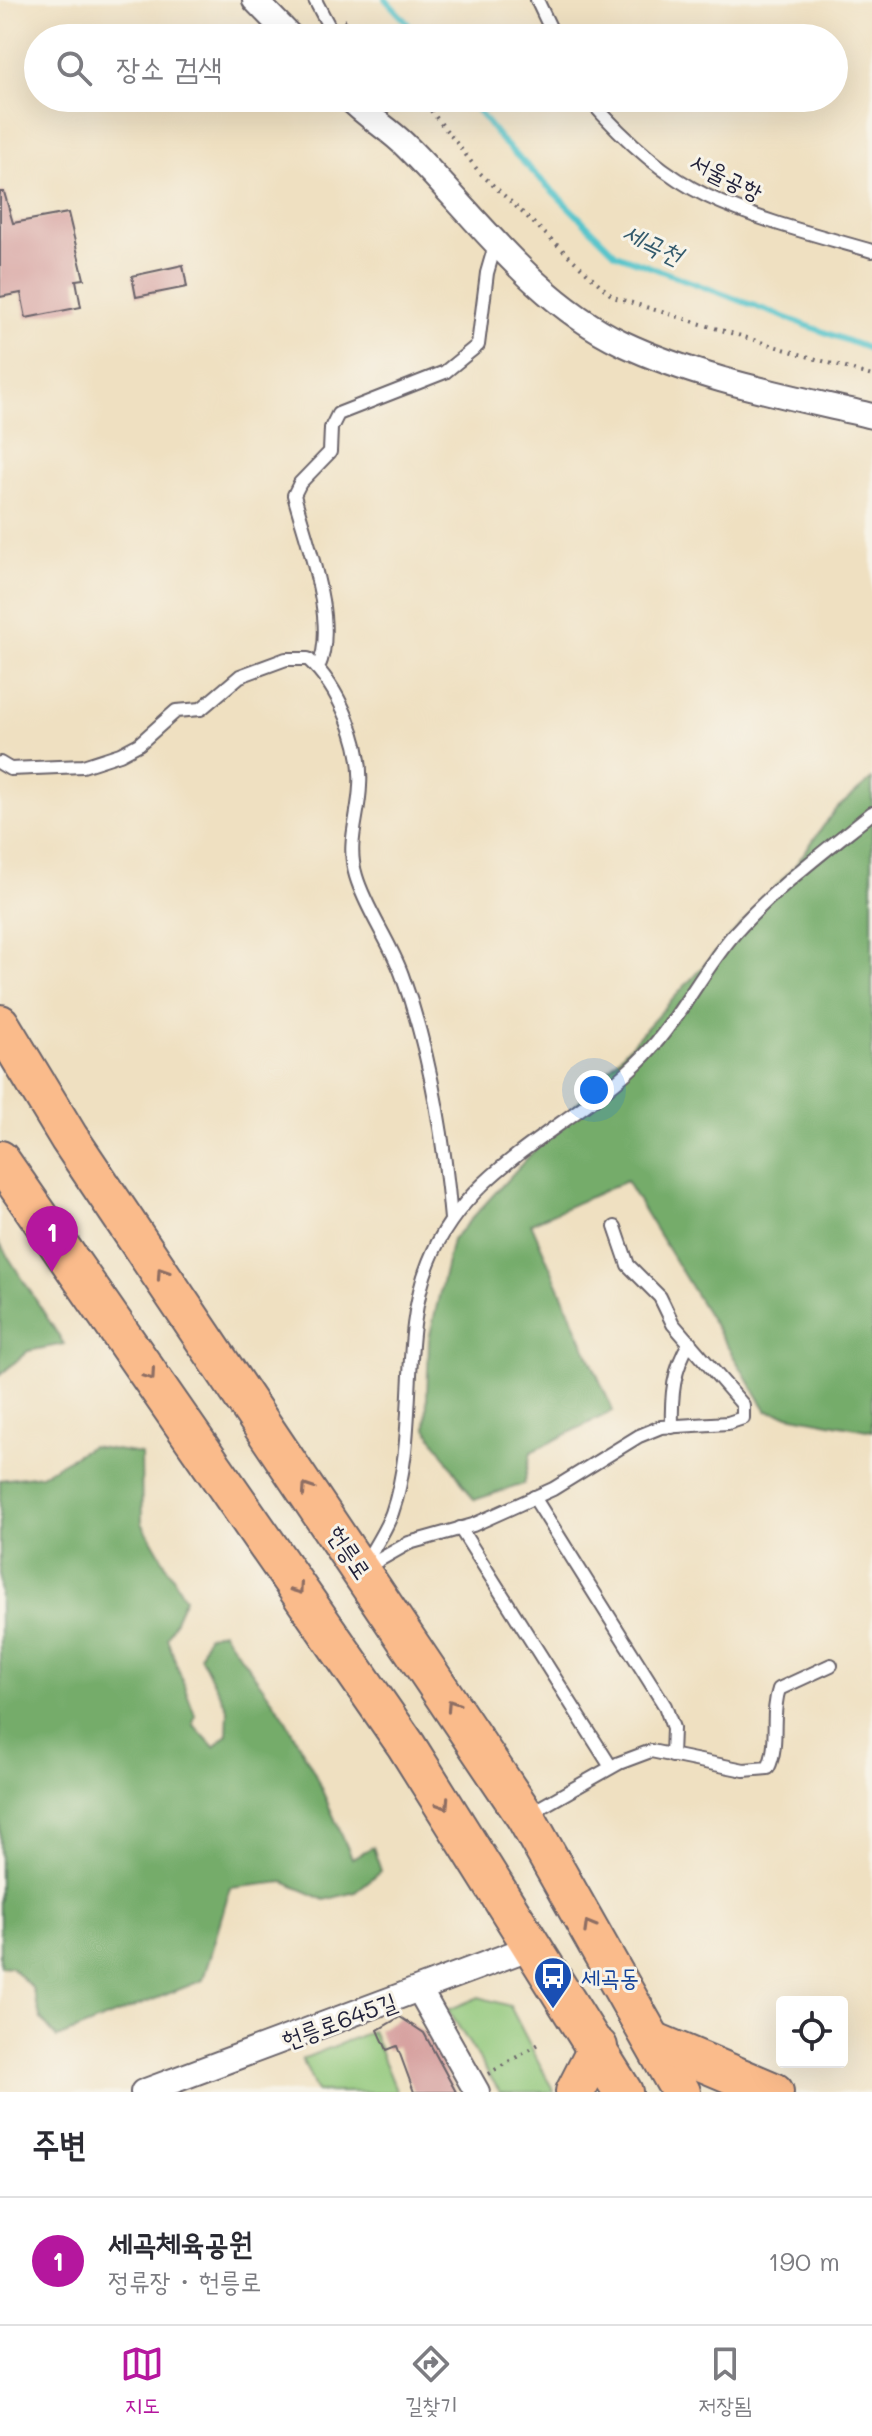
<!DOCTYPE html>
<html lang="ko">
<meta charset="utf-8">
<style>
:root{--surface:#fff;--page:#f7f7f7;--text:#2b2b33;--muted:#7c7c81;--line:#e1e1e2;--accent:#b5179e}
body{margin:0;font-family:Mali,"Poor Story",sans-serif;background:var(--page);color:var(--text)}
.controls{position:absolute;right:24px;bottom:24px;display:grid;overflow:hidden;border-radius:8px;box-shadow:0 8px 32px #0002}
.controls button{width:72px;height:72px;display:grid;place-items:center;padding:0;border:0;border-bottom:2px solid var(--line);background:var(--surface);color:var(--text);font:40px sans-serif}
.you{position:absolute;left:594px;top:1090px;width:28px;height:28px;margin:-20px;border:6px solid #fff;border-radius:50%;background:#1a73e8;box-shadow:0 0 0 12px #1a73e833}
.badge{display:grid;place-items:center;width:52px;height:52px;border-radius:50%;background:var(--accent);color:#fff;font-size:26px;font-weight:700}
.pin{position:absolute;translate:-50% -66px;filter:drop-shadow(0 2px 4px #0008)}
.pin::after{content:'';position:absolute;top:42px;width:28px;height:24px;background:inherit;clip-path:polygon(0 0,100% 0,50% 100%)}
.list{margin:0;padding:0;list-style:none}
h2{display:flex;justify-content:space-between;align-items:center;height:104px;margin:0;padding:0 32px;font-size:34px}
h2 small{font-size:26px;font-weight:400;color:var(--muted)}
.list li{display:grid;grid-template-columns:52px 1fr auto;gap:24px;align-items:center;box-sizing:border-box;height:128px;padding:0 32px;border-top:2px solid var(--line)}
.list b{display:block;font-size:30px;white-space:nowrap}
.list p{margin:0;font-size:26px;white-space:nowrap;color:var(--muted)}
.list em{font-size:26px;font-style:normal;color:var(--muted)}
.icon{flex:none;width:44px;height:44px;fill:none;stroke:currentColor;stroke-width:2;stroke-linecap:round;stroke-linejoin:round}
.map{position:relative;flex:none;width:872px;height:2092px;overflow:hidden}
.search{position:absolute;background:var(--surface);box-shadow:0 8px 32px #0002;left:24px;right:24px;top:24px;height:88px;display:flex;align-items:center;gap:20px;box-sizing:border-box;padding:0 28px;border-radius:44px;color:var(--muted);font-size:30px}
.sheet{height:232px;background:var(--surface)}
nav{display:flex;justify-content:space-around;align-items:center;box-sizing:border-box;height:112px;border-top:2px solid var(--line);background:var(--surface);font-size:22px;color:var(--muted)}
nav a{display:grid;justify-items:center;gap:4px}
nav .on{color:var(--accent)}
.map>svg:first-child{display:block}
.green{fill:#92c87b;stroke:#5a755b;stroke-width:2}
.forest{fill:#75ac6b;stroke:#4c6753;stroke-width:2}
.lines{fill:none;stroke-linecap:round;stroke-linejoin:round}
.stream{stroke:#56c4cb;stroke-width:6}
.building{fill:#d7a2a0}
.service-casing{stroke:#6a646a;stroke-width:16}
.minor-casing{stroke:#6a646a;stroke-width:28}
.primary-casing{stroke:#6a646a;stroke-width:42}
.path{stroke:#6a646a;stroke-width:4;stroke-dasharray:2 6;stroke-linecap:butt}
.service{stroke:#fff;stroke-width:12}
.minor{stroke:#fff;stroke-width:24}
.primary{stroke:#fabb8b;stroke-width:38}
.oneway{stroke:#8e6e63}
.labels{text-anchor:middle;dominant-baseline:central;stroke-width:6;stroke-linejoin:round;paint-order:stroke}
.street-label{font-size:24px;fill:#22223b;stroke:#f7f3e8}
.transit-label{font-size:24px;fill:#164399;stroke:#f7f3e8;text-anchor:start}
.water-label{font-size:26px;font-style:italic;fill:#345b6d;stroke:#f7f3e8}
</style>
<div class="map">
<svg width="872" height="2092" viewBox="0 0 872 2092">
<rect width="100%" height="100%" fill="#f7f3e8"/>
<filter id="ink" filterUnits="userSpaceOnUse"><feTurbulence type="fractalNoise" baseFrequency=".0125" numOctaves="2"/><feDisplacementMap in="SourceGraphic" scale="16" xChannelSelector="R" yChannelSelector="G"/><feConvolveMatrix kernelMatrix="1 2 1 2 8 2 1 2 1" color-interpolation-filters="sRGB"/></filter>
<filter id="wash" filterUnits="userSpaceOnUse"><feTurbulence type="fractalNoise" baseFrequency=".006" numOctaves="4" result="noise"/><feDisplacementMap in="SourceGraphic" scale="32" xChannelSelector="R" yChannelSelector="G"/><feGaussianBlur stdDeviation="1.8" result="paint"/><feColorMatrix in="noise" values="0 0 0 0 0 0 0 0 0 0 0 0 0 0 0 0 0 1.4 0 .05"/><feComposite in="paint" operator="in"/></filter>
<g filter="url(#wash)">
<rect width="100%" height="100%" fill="#efe0c1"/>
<g class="green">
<polygon points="479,1997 510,2006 554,2092 500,2092 448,2010"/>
<polygon points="372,2031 397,2092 317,2092 302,2059"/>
</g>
<g class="forest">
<polygon points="872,779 872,1431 767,1411 626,1181 531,1223 613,1411 531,1452 524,1484 474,1500 426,1428 429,1339 452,1240 794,867 835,810"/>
<polygon points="0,1244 64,1344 28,1351 0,1375"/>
<polygon points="91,1446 141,1454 142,1523 185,1598 167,1638 195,1715 193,1724 214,1747 227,1735 228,1710 200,1656 207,1636 222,1631 282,1713 313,1770 352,1858 373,1847 381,1871 355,1892 325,1900 284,1882 230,1888 203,1980 57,2038 41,2019 32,1988 11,1967 0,1966 0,1480 41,1475"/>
</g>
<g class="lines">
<g class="stream">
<polyline points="386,0 421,38"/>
<polyline points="468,98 500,139 616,254 872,350"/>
</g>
</g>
<g id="blocks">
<g class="building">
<polygon points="0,192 4,192 13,223 68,213 84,279 76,280 81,307 26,318 21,293 0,297"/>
<polygon points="183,265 187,287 136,297 132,276"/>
<polygon points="400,2017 424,2033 456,2092 414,2092 397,2046 387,2050 378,2030"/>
</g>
</g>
</g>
<g filter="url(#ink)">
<use href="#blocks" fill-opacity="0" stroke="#6a646a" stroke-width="2"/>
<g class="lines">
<g class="service-casing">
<g id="service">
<polyline points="315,0 335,38"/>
<polyline points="537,0 555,38"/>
<path d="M 588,98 C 621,136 661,174 707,196 C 759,221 817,235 872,251"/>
<path d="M 318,668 C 339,623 306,541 294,495 L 300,483 L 330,452 L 331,428 L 338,414 L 445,372 L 478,345 L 487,273 L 496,242"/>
<path d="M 0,763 L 10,769 L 83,766 L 120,754 L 139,744 L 176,711 L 201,709 L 240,676 L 286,659 L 308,659 C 339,687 363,744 360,786 C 359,817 346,844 356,876 C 366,910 390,941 402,975 C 430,1052 444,1137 451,1219"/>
<path d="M 672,1427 C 671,1396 673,1369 690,1342"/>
<polyline points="534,1497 665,1706 673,1728 672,1756"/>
<polyline points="460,1528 611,1767"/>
<path d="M 363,1567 C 372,1550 385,1532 392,1513 C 419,1435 399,1337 429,1262 C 467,1164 576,1127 645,1055 C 680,1018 702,971 735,933 C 775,888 825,851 872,813"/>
<polyline points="365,1568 409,1543 473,1525 553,1489 639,1436 661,1427 728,1423 743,1418 743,1405 673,1324 660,1297 628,1265 615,1227"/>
<path d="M 527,1815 L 619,1763 L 651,1751 L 744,1770 L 768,1768 C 780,1744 770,1715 779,1689 L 831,1665"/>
</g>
</g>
<g class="minor-casing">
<g id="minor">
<polyline points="255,0 292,38"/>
<path d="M 349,98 C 367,117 390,129 408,148 C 475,215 534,301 622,343 C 700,380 789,396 872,416"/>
<polyline points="420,1991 477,2092"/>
<polyline points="143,2092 534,1946"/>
</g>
</g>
<g class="primary-casing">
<g id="primary">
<polyline points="0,1024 69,1138 525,1816 681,2092"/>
<polyline points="0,1160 406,1745 623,2092"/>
<polyline points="653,2041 774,2092"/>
<polyline points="575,2092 598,2047"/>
</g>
</g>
<g class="path">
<polyline points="344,20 370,38"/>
<polyline points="421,98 480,173 613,297 872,376"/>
<polyline points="488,2074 539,2044"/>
</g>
<use href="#service" class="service"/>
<use href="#minor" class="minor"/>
<use href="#primary" class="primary"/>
</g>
<defs><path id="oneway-chevron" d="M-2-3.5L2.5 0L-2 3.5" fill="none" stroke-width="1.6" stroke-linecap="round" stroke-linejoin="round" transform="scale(2)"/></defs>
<g class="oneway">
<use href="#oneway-chevron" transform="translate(162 1273) rotate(-124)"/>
<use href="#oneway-chevron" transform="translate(150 1375) rotate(55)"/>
<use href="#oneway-chevron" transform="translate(307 1489) rotate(-124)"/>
<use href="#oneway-chevron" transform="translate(298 1589) rotate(55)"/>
<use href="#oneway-chevron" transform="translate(452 1705) rotate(-124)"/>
<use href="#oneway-chevron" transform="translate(444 1804) rotate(57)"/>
<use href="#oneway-chevron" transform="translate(589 1926) rotate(-120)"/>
</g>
</g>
<defs>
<g id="bus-pin" transform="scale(2)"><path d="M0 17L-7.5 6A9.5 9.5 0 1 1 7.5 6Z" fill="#1a4fb4" stroke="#f7f3e8"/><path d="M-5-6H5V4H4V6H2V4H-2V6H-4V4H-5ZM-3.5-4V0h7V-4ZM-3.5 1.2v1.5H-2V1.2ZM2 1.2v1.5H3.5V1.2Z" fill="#fff"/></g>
</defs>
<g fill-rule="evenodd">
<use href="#bus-pin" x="553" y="1976"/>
</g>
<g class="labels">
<g class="street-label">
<text transform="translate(727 176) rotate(26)">서울공항</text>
<text transform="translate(350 1552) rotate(56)">헌릉로</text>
<text transform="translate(339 2020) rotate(-20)">헌릉로645길</text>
</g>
<g class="transit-label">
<text x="581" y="1976">세곡동</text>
</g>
<g class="water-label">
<text transform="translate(653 243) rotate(25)">세곡천</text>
</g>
</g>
</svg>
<div class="controls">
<button><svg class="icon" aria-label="locate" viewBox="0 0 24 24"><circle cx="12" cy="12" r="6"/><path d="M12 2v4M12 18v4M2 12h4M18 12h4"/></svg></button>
</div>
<div class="you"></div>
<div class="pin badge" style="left:52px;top:1272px">1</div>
<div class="search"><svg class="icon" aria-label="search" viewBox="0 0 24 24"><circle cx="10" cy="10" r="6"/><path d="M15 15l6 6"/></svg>장소 검색</div>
</div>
<section class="sheet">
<h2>주변<small></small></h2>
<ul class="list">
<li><span class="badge">1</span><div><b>세곡체육공원</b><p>정류장 · 헌릉로</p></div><em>190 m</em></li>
</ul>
</section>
<nav>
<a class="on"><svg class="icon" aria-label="map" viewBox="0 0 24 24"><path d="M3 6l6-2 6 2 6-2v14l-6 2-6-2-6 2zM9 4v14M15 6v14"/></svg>지도</a>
<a><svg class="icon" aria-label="directions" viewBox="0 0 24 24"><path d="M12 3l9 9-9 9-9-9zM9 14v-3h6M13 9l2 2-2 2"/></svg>길찾기</a>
<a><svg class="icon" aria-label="saved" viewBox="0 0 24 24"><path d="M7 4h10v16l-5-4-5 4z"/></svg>저장됨</a>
</nav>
